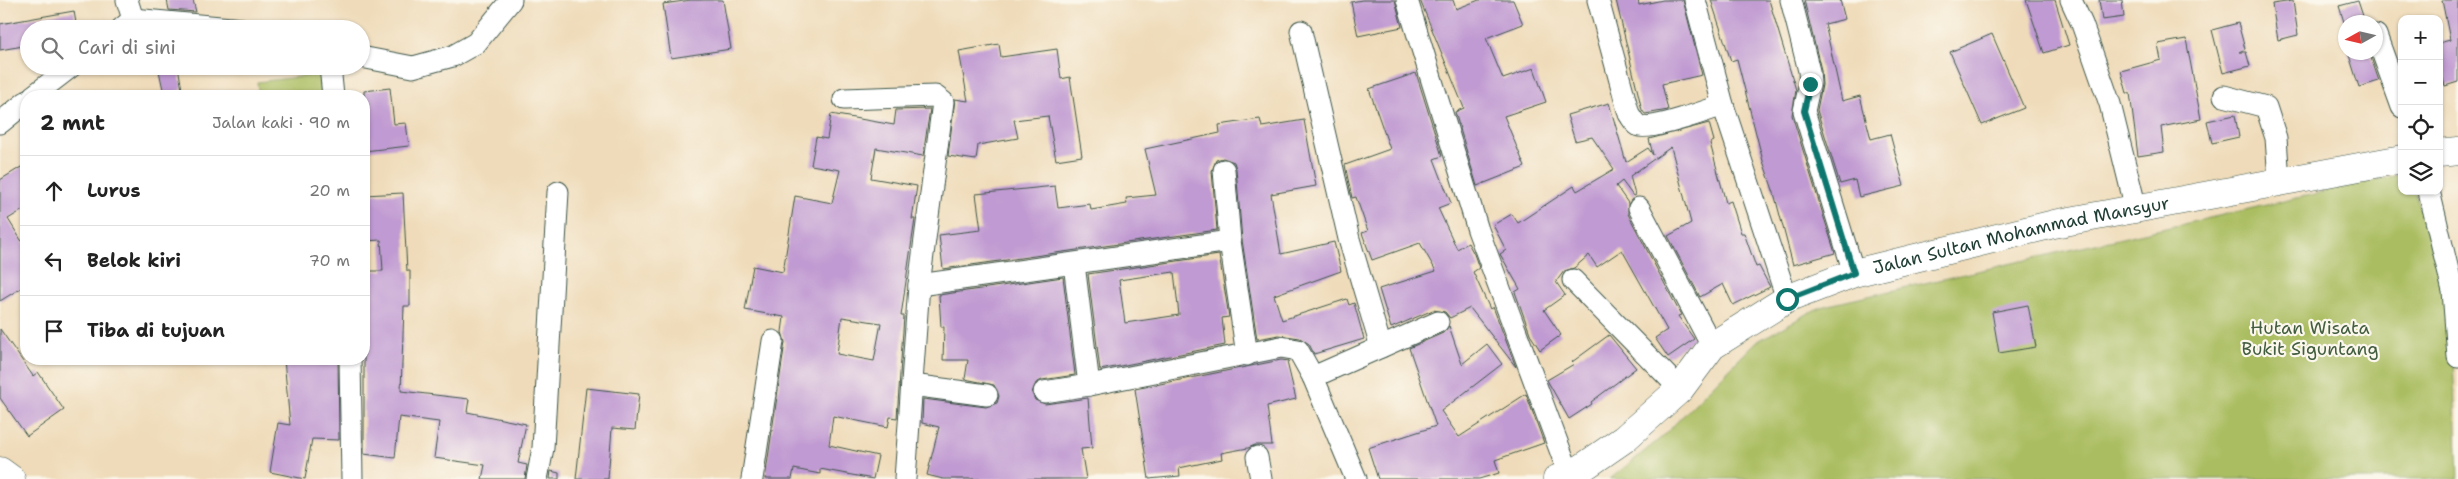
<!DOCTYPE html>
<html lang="id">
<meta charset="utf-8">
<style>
:root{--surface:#fff;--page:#f6f6f6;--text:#222;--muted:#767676;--line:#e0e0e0}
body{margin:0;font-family:"Shantell Sans",sans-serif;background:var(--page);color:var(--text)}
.controls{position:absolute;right:15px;top:15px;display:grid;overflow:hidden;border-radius:10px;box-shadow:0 1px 4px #0004}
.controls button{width:45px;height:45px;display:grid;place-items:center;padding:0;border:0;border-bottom:1px solid var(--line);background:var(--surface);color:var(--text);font:25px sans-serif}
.compass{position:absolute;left:2338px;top:15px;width:45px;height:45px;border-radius:50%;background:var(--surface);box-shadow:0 1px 4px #0004;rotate:262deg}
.stop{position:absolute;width:15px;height:15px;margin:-11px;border:4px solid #0f766e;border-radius:50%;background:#fff}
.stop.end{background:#0f766e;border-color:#fff;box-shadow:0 1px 5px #0008}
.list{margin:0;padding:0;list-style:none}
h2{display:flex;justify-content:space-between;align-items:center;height:65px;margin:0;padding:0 20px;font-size:21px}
h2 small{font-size:16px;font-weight:400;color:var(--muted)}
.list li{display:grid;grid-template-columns:32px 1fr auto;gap:15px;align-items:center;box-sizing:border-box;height:70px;padding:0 20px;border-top:1px solid var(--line)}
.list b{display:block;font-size:19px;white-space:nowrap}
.list em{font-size:16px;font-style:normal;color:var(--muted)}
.icon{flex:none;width:28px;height:28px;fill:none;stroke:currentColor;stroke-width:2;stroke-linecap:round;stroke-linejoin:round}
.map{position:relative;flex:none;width:2458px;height:479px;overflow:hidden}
.search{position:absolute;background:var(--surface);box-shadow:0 1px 4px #0004;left:20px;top:20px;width:350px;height:55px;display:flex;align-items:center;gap:12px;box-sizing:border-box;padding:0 18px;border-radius:28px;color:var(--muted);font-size:19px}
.panel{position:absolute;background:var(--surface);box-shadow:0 1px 4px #0004;left:20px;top:90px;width:350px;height:275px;border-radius:20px}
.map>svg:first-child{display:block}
.green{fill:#aabd61;stroke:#647d4a}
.building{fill:#c09ad2;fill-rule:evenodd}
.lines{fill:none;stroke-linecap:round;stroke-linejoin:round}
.street-casing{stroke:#3e5548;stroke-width:23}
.secondary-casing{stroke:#3e5548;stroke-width:29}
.street{stroke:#fff;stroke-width:21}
.secondary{stroke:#fff;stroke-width:28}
.route{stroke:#0f766e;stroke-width:6}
.labels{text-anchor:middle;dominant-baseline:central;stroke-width:4.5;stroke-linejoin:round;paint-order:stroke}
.street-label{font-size:18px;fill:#1f3d34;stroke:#fbf7ec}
.park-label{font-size:18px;fill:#425d3f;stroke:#fbf7ec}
</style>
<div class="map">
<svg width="2458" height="479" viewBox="0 0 2458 479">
<rect width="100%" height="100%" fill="#fbf7ec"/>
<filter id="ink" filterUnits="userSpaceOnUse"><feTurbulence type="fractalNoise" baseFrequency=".02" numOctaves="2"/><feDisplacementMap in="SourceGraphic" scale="10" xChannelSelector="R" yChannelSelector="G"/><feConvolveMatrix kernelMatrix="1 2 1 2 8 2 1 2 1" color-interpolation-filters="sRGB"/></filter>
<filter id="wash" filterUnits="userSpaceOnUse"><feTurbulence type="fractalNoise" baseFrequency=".0096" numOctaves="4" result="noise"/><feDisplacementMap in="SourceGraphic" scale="20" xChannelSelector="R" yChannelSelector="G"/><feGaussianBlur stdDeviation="1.12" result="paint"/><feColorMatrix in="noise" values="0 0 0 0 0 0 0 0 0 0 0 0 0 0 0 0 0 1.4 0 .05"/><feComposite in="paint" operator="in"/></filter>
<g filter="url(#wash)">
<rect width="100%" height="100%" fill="#efdbb9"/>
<g class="green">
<polygon points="324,74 327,96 259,96 257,82"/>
<polygon points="2402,174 2402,191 2415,191 2451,313 2458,479 1610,479 1661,438 1756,342 1820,307"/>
</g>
<g id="blocks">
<g class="building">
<polygon points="167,0 193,0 196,12 169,10"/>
<polygon points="691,0 723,0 731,49 671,58 663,4"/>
<polygon points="1362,0 1395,0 1402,27 1358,36 1351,2"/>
<polygon points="1420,0 1453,0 1456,9 1479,0 1513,0 1523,24 1486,38 1503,79 1534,68 1546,102 1504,116 1525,167 1477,186 1455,112 1464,108"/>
<polygon points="1616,0 1638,0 1639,5 1663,0 1683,0 1702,75 1662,84 1668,110 1645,114 1642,110"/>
<polygon points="1711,0 1769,0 1796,90 1792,115 1835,253 1793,265 1774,193 1763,161 1737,59 1731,61"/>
<polygon points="1804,0 1840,0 1845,19 1825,24 1842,101 1860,96 1871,139 1890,134 1904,186 1859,197 1855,180 1840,184 1817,110 1822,85 1821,70"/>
<polygon points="2026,0 2055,0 2069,45 2044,53"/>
<polygon points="2099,0 2122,0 2124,17 2102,20"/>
<polygon points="2442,0 2458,0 2458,82 2445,86 2439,65 2439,43 2450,40"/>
<polygon points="2293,1 2298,35 2278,40 2272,4"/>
<polygon points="2358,1 2363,16 2344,22 2339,6"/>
<polygon points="74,11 77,29 29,29 29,45 0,50 0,24"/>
<polygon points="2238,23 2245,49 2239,52 2246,52 2250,66 2223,73 2212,30"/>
<polygon points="1992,34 2024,108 1982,125 1950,52"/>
<polygon points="2186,39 2201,119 2161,127 2164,152 2138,156 2130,93 2127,93 2121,71 2161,60 2158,44"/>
<polygon points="999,44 1001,57 1057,49 1061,79 1070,77 1082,156 1056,160 1048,116 1014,120 1018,138 978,145 976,160 948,156 955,99 968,101 959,51"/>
<polygon points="2348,52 2369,52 2379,81 2359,87"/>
<polygon points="158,66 178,66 182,90 164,94"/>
<polygon points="1416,73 1442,156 1434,159 1451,203 1438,208 1457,249 1468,243 1474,254 1479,268 1473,272 1490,309 1493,307 1516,367 1470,308 1450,318 1445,312 1433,310 1391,328 1379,289 1436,271 1420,243 1372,260 1362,233 1368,231 1356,197 1352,198 1345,165 1390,149 1369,89"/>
<polygon points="390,88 394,124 406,123 409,146 364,151 364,91"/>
<polygon points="1609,103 1626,162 1648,148 1653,155 1649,139 1709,123 1714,141 1710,143 1726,203 1731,201 1741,233 1744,233 1756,267 1759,266 1770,287 1733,305 1723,284 1700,297 1668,236 1691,223 1671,147 1630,176 1635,195 1633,196 1622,181 1616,186 1628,203 1628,214 1681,315 1678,316 1694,339 1668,357 1655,338 1667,330 1622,250 1597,267 1589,255 1574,268 1564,271 1556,282 1565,295 1544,310 1561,335 1540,350 1531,336 1515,292 1520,289 1500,254 1506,250 1493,225 1512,214 1518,223 1574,186 1577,191 1614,169 1592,137 1575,141 1567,115"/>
<path d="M 930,109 L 923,156 L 876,148 L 871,178 L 917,186 L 912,219 L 915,219 L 901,316 L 904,316 L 897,418 L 890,417 L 888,427 L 833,416 L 829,445 L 878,456 L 873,479 L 820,469 L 820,474 L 794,469 L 792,479 L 765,479 L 785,342 L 782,332 L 784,317 L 745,310 L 753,266 L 783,272 L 795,196 L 832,203 L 840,170 L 811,165 L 816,137 L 827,139 L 831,114 L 894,125 L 896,110 ZM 842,317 L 881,323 L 874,361 L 837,354 Z"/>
<polygon points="2235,115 2239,137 2212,143 2207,121"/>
<polygon points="1260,119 1262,127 1304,120 1316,186 1271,194 1281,254 1334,242 1341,271 1274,295 1282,320 1347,299 1349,305 1354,303 1364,339 1314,354 1309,344 1300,338 1279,335 1257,339 1242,240 1236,169 1234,162 1223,158 1216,160 1212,171 1217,230 943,269 939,235 981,230 976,194 1055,186 1058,208 1090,204 1091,210 1127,204 1126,198 1156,195 1145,149 1220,133 1219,125"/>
<polygon points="26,164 26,208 8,219 26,248 26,285 0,301 0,180"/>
<polygon points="403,193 407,271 410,271 410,306 404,306 401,391 469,399 467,412 526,424 518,463 527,465 525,479 482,479 485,465 434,458 439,422 399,417 395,458 364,454 364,271 383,271 381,240 364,241 364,195"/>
<path d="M 1219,255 L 1229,317 L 1222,318 L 1225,345 L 1100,370 L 1088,274 ZM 1174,272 L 1179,315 L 1125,323 L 1119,280 Z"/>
<polygon points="1063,277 1075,375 1042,380 1036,383 1032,393 1035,400 1045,404 1088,398 1092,448 1081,449 1086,479 943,479 927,475 939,427 922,423 923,399 986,407 997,403 999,396 994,385 965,379 968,360 943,360 944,327 941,327 939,295"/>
<polygon points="2028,305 2036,347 1999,353 1992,312"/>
<polygon points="1449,326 1462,364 1487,344 1502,364 1441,411 1459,437 1526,394 1544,443 1495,460 1499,473 1479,479 1378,479 1368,448 1436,426 1409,348 1443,333"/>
<polygon points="0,329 33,376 38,372 64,410 27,436 0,398"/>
<polygon points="1609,335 1636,368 1591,402 1592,404 1569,419 1547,380 1574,364 1572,362"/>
<polygon points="284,359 338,359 339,440 312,439 305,479 270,472 278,423 290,425"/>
<polygon points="1281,360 1289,361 1287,362 1296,399 1267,406 1272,445 1255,445 1248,448 1221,453 1222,459 1179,468 1180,476 1149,479 1135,389"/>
<polygon points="586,388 639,394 635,430 612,428 608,479 576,479"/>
<polygon points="551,471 559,473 559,479 550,479"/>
</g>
</g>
</g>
<g filter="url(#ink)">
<use href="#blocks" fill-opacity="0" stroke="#3e5548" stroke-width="1"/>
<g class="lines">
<g class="street-casing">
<g id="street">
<polyline points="127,0 133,19"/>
<polyline points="1407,0 1478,230 1569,474"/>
<path d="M 1598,0 L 1629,114 C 1632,118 1634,123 1639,126 C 1650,131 1709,110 1723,105"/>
<polyline points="1695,0 1723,105 1787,299"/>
<polyline points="1791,0 1809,71 1810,83 1804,111 1854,273"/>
<polyline points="2071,0 2082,24 2110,104 2136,209"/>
<polyline points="121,29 133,19 242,29"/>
<polyline points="1301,31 1349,239 1381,347"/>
<polyline points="2376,35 2402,107"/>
<polyline points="361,57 413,67 453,56 476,43 511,0"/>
<polyline points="330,66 333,96"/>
<polyline points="33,96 72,66"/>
<polyline points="2224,96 2266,107 2276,138 2279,181"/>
<polyline points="844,99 935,96 943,102 919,285 905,479"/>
<polyline points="0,123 26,102"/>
<polyline points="1224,170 1230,241 1247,355"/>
<polyline points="2429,191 2453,291 2458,357"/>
<polyline points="1639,208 1712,346"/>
<polyline points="1074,264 1089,385 1281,347 1298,350 1313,377 1356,479"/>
<polyline points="1573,280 1680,389"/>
<polyline points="919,285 1230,241"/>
<polyline points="350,359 352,479"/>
<polyline points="1313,377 1438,322"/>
<polyline points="912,385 987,395"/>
<polyline points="1044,392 1089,385"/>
<polyline points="1257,457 1261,479"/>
<polyline points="537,479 543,448 558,192"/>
<polyline points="752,479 773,341"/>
</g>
</g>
<g class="secondary-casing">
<g id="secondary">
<polyline points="2439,153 2458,151"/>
<polyline points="0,471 11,479"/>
<path id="s1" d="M 1557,479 L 1582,468 L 1624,439 L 1680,389 L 1712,346 L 1787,299 L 1854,273 L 2054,224 L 2402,159"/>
</g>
</g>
<use href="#street" class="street"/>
<use href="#secondary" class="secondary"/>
</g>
</g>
<g class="lines" filter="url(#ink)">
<polyline class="route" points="1787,299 1854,273 1804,111 1810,84"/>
</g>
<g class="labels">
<g class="street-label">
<text stroke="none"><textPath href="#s1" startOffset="539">Jalan Sultan Mohammad Mansyur</textPath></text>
</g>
<g class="park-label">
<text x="2310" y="328">Hutan Wisata<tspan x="2310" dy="21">Bukit Siguntang</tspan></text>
</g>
</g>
</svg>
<div class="controls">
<button>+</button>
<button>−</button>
<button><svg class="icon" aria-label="locate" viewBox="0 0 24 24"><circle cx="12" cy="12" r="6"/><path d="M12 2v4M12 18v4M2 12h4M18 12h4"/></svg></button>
<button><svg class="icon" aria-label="layers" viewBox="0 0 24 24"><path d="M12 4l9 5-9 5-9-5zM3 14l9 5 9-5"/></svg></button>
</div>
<svg class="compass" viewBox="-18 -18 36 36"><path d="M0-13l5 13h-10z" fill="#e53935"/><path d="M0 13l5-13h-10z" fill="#767676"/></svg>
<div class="stop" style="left:1787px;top:299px"></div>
<div class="stop end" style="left:1810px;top:84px"></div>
<div class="search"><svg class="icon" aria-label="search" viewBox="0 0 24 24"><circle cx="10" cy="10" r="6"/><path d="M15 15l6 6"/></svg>Cari di sini</div>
<section class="panel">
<h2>2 mnt<small>Jalan kaki · 90 m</small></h2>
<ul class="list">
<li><svg class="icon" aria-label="ahead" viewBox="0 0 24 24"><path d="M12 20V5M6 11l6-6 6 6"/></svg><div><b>Lurus</b></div><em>20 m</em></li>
<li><svg class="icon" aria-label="left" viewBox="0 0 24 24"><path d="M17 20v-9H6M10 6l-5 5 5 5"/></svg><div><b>Belok kiri</b></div><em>70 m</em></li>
<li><svg class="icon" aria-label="arrive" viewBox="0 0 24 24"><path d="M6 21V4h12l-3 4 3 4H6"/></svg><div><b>Tiba di tujuan</b></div></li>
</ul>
</section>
</div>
